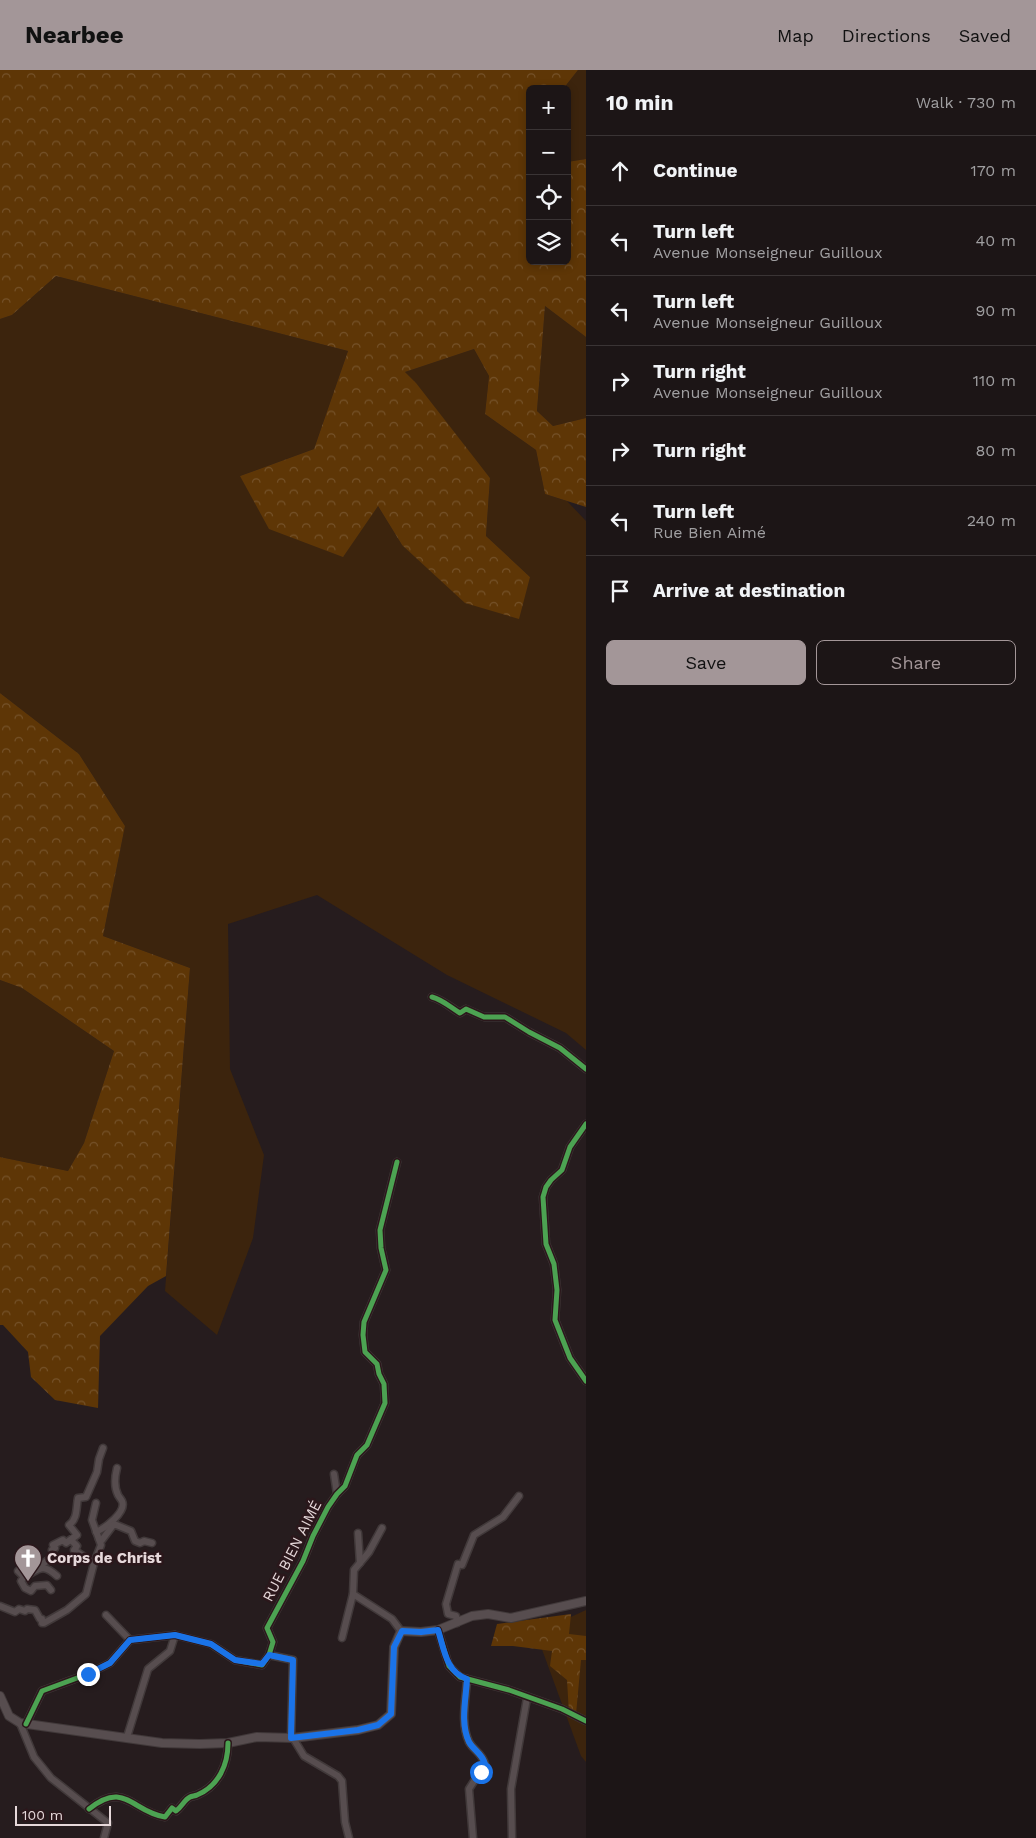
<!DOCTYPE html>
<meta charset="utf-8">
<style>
:root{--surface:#1c1516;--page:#251e1f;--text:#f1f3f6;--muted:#a09fa1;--line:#3a3435;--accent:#a39698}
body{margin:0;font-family:"Work Sans",sans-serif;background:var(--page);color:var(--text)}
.controls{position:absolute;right:15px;top:15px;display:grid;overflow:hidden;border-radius:8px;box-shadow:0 2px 8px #0003}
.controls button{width:45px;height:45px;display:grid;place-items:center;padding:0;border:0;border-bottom:1px solid var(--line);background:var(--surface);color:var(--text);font:25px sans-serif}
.scale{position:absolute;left:15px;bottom:12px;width:96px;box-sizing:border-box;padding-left:5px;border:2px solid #e6d8da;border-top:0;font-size:14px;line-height:18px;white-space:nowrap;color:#e6d8da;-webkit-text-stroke:4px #2b171b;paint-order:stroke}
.stop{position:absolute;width:15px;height:15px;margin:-11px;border:4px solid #1a73e8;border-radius:50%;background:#fff}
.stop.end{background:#1a73e8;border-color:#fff;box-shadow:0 1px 5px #0008}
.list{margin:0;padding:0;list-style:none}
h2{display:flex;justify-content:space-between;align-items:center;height:65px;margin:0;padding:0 20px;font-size:21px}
h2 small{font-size:16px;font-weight:400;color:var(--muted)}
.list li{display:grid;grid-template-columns:32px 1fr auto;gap:15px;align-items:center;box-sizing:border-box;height:70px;padding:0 20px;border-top:1px solid var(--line)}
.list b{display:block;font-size:19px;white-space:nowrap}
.list p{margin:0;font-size:16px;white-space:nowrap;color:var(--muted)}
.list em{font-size:16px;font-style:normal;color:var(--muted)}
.actions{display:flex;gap:10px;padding:15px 20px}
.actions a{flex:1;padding:11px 0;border:1px solid var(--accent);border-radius:8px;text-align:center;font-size:18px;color:var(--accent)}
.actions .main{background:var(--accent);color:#111}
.icon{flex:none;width:28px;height:28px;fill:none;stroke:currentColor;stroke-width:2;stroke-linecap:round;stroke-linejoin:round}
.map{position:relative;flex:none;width:586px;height:1768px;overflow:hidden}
header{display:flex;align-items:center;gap:30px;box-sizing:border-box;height:70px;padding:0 25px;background:var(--accent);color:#111}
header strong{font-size:24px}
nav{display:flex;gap:28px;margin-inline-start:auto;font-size:18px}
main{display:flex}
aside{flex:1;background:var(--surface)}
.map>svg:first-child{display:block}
.green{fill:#3c240d}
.forest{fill:url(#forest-crowns)}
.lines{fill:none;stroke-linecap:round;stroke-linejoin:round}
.minor-casing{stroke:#41393a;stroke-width:9}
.tertiary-casing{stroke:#41393a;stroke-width:10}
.minor{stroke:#574d4f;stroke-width:6}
.tertiary{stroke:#574d4f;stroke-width:8}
.cycleway-casing{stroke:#2b171b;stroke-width:8}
.cycleway{stroke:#4ca352;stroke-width:5}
.route{stroke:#1a73e8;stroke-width:6}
.labels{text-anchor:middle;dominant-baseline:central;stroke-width:5;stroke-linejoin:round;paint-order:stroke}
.street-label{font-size:15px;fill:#e6d8da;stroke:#2b171b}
.poi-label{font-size:15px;font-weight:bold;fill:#e6d8da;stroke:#2b171b;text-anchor:start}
</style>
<header>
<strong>Nearbee</strong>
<nav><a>Map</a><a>Directions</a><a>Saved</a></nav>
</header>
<main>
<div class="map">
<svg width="586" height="1768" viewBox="0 0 586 1768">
<defs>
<pattern id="forest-crowns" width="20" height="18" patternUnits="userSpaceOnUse" patternTransform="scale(1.25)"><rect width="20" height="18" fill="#5e3606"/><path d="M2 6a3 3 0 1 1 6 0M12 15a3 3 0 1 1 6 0" fill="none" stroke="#75522a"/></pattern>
</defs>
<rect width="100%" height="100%" fill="#261c1e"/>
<g class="green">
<polygon points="578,0 586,0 586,89 567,92 567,19 563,19"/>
<polygon points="56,206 348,281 314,379 240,406 378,436 402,475 530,507 486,466 490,408 405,302 474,279 489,306 485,344 536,380 545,424 567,431 586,451 586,980 566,963 447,905 317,825 228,854 230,999 264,1085 253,1168 217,1265 165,1221 190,898 103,866 125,756 79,684 0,623 0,249 12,245"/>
<polygon points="545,236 586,267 586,348 553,356 537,341"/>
<polygon points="0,910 22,918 114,981 84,1073 68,1101 0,1087"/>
<polygon points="586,1540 586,1692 581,1686 536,1563"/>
</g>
<g class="forest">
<polygon points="0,0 578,0 563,19 530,19 530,91 528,96 530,96 530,191 567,191 567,92 586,89 586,267 545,236 537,341 553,356 586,348 586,437 545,424 536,380 485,344 489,306 474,279 405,302 416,313 490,408 486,466 530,507 519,549 465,533 402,475 378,436 343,487 269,459 240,406 314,379 348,281 56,206 12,245 0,249"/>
<polygon points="0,623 79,684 125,756 103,866 190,898 166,1206 148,1216 100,1266 98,1338 55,1330 31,1307 28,1282 3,1255 0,1255 0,1087 68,1101 84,1073 114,981 22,918 0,910"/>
<polygon points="571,1544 569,1564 586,1566 586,1590 581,1590 576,1644 569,1643 567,1610 550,1596 552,1581 513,1576 491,1576 497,1554"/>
</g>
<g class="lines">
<g class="minor-casing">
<g id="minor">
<path d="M 432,927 C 443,930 450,937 460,943 L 466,939 L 484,947 L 505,947 L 529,962 L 560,978 L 586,999"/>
<polyline points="586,1054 570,1077 562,1100 551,1110 546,1117 543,1127 546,1174 554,1194 557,1220 555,1250 570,1288 586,1311"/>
<polyline points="334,1404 337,1424"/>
<polyline points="382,1458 369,1482 354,1500 353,1524 392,1549 401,1561"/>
<path d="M 96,1462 C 105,1458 127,1442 122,1431 C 121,1429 119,1427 118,1425 C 114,1417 115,1406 117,1398"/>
<polyline points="358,1463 360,1493"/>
<polyline points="99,1469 102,1470 114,1454 131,1461 135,1471 140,1473 144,1471 152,1473"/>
<polyline points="71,1470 77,1476 74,1480 94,1493"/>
<path d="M 42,1498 L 41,1495 L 54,1486 L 52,1480 L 55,1478 L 53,1475 L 63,1470 L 66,1473 L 77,1465 L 69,1455 C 78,1449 76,1437 78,1428 L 86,1427 L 97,1402 L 99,1389 L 103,1378"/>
<path d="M 18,1501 L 24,1507 C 38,1501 41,1491 57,1506"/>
<polyline points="24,1507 21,1511 25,1518 31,1521 35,1516 47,1515 51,1520"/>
<polyline points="0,1536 15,1542 19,1539 25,1541 27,1539 35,1540 40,1549 42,1549 42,1553 44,1553 67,1540 86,1524 94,1493 101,1475 92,1450 96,1433"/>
<polyline points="106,1545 130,1570"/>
<polyline points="457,1553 456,1546 448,1544 446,1534 458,1494 462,1495 474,1465 503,1447 519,1426"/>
<polyline points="438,1560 449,1596 460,1607 509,1620 562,1639 586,1651"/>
<polyline points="342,1568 353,1524"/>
<polyline points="269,1585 293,1590 291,1668"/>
<path d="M 467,1609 C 466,1629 460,1653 469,1672 C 474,1681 482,1683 485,1694 L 469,1719 L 473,1768"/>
<polyline points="20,1653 34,1687 51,1708 108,1753 104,1768"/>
<polyline points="26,1654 42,1621 88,1604 110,1593 130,1570 175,1565 211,1574 235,1590 262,1595 269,1585 273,1572 267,1558 303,1491 313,1466 328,1437 337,1424 345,1416 357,1385 367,1375 385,1333 384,1314 379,1304 377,1294 365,1282 363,1265 364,1252 386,1200 381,1178 380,1160 397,1092"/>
<polyline points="127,1667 148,1599 170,1581 175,1565"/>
<polyline points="293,1668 304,1686 338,1706 342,1711 345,1752 349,1768"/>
<path d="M 89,1739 C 125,1710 132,1742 165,1747 L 172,1738 L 176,1741 C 182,1737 184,1730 190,1727 C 192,1726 195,1726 197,1725 C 219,1716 228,1694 228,1673"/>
<polyline points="512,1768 511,1719 527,1628"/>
</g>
</g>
<g class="tertiary-casing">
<polyline id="tertiary" points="0,1626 9,1646 20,1653 162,1673 200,1674 228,1673 257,1667 293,1668 358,1660 378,1655 391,1644 394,1577 401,1561 421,1562 438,1560 472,1546 488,1544 511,1548 586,1531"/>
</g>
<use href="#minor" class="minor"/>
<use href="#tertiary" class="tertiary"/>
<g class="cycleway-casing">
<g id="cycleway">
<path d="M 432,927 C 443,930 450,937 460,943 L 466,939 L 484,947 L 505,947 L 529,962 L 560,978 L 586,999"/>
<polyline points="586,1054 570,1077 562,1100 551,1110 546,1117 543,1127 546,1174 554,1194 557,1220 555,1250 570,1288 586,1311"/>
<polyline points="438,1560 449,1596 460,1607 509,1620 562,1639 586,1651"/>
<polyline points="26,1654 42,1621 88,1604 110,1593 130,1570 175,1565 211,1574 235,1590 262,1595 269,1585 273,1572 267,1558 303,1491 313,1466 328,1437 337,1424 345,1416 357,1385 367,1375 385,1333 384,1314 379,1304 377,1294 365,1282 363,1265 364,1252 386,1200 381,1178 380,1160 397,1092"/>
<path d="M 89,1739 C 125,1710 132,1742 165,1747 L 172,1738 L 176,1741 C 182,1737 184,1730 190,1727 C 192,1726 195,1726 197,1725 C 219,1716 228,1694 228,1673"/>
</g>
</g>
<use href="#cycleway" class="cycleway"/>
</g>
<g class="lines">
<path class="route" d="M 88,1604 L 110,1593 L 130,1570 L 175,1565 L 211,1574 L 235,1590 L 262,1594 L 269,1585 L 293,1590 L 291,1668 L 358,1660 L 378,1655 L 391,1644 L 394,1577 L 402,1561 L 421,1562 L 438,1560 C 444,1579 446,1602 467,1609 C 466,1629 460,1653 469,1672 C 474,1681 482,1683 485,1694 L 481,1702"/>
</g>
<defs>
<g id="church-pin" transform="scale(1.4375)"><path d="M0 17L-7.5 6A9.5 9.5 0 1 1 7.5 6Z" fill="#a39698" stroke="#2b171b"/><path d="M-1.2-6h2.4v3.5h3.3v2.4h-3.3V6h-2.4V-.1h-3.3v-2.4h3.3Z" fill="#fff"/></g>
</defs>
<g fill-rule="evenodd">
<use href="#church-pin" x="28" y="1488"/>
</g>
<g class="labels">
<g class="street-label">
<text transform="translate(292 1481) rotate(-63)">RUE BIEN AIMÉ</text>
</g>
<g class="poi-label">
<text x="47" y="1488">Corps de Christ</text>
</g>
</g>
</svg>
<div class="controls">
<button>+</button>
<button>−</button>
<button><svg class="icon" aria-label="locate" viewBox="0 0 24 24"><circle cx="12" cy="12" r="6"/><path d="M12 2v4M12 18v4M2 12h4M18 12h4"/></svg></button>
<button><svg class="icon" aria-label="layers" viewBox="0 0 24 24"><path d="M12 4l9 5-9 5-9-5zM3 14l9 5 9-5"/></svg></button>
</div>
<div class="scale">100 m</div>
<div class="stop" style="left:481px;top:1702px"></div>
<div class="stop end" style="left:88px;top:1604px"></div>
</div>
<aside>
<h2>10 min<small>Walk · 730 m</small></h2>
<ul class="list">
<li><svg class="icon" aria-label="ahead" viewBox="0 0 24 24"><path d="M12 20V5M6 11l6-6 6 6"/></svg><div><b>Continue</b></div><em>170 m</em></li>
<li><svg class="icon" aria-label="left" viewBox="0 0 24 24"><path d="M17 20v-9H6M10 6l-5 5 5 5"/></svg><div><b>Turn left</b><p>Avenue Monseigneur Guilloux</p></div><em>40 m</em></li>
<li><svg class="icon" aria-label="left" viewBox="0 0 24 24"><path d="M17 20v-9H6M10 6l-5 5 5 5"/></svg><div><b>Turn left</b><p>Avenue Monseigneur Guilloux</p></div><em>90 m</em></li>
<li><svg class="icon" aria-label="right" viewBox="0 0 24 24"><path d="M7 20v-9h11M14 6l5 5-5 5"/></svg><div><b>Turn right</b><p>Avenue Monseigneur Guilloux</p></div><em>110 m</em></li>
<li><svg class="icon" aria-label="right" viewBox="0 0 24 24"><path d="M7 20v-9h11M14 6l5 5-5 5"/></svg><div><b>Turn right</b></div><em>80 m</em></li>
<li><svg class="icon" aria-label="left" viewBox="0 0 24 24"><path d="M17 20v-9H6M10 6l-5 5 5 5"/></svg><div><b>Turn left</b><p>Rue Bien Aimé</p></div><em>240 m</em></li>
<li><svg class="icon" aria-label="arrive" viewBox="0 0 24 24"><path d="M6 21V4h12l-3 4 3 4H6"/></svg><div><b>Arrive at destination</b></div></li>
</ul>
<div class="actions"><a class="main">Save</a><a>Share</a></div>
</aside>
</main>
